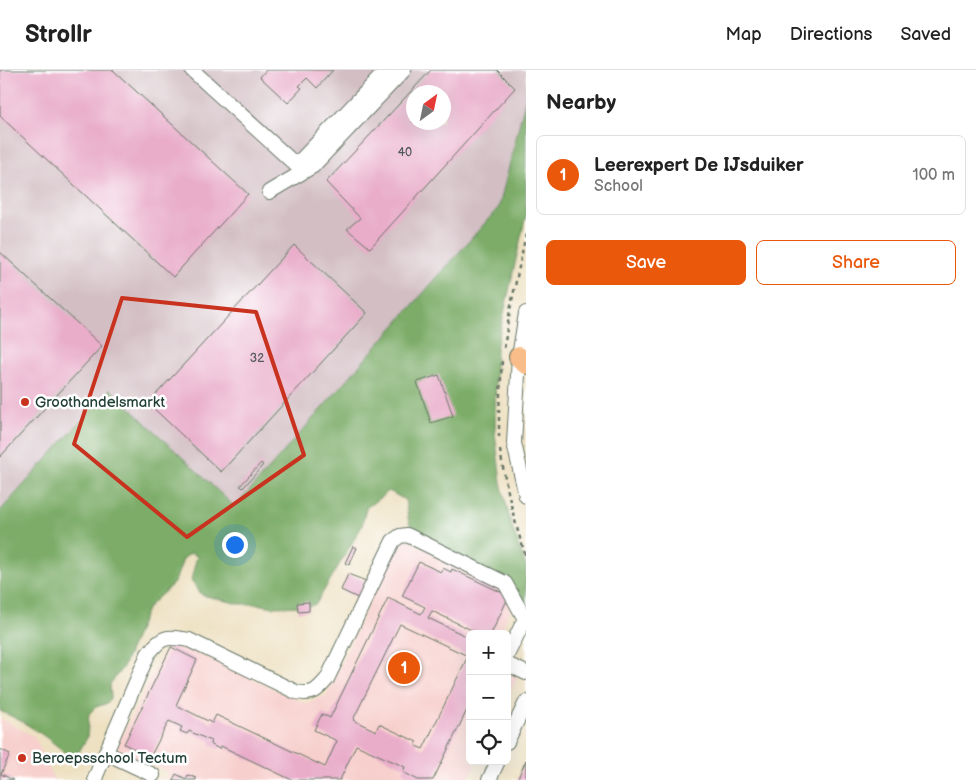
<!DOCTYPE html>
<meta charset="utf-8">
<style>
:root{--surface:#fff;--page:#f6f6f6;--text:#222;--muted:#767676;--line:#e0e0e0;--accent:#ea580c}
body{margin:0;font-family:"Balsamiq Sans",sans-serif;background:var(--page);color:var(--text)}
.controls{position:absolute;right:15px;bottom:15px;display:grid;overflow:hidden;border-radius:8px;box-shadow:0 5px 20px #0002}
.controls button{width:45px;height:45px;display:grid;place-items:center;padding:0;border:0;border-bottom:1px solid var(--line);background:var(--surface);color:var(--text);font:25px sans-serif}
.compass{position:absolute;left:406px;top:15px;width:45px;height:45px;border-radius:50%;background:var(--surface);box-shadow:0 5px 20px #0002;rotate:33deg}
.you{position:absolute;left:234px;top:474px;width:18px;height:18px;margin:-12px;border:4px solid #fff;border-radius:50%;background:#1a73e8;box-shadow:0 0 0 8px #1a73e833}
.badge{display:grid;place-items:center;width:32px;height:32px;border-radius:50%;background:var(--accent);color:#fff;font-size:16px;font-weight:700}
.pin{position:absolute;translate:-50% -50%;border:2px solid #fff;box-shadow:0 1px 5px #0006}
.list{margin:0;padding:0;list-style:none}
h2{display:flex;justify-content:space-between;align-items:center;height:65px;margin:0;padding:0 20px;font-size:21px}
h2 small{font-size:16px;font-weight:400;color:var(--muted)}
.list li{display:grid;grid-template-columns:32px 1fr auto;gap:15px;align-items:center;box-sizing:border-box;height:80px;margin:0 10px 10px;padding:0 10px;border:1px solid var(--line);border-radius:8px}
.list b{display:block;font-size:19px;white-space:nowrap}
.list p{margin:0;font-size:16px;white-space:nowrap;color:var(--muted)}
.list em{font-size:16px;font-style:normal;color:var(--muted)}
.actions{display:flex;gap:10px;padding:15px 20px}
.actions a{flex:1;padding:11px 0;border:1px solid var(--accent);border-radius:8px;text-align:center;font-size:18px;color:var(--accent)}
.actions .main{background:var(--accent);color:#fff}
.icon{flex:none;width:28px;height:28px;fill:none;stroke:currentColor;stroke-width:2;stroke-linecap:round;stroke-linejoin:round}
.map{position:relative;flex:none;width:526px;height:710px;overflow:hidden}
header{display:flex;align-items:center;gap:30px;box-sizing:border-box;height:70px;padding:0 25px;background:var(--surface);border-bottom:1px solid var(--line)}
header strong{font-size:24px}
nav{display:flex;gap:28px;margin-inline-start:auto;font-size:18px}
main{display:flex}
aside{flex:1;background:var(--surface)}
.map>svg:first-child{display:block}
.built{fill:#f7d0cd}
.industrial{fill:#d2bec3;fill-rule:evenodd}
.forest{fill:#7bac67;stroke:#4d744e}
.building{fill:#e9adca;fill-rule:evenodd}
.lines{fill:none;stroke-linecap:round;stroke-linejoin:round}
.minor-casing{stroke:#677666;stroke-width:16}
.highway-casing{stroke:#677666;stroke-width:22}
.path{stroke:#677666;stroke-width:2.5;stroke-dasharray:4 4;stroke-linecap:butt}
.minor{stroke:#fff;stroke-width:14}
.highway{stroke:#f8bd89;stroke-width:20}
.marked{fill:none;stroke:#c8321e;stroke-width:4;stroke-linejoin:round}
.poi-dot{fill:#c8321e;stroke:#fff;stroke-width:2}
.labels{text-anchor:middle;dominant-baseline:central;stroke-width:5;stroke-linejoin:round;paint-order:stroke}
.number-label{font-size:12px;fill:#52595a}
.poi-label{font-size:15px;fill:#1f3d34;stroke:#fff;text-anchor:start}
</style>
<header>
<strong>Strollr</strong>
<nav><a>Map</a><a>Directions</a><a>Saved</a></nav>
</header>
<main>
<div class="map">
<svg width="526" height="710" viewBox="0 0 526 710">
<rect width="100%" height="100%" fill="#fff"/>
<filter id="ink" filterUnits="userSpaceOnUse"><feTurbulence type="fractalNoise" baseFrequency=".02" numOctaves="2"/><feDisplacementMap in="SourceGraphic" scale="10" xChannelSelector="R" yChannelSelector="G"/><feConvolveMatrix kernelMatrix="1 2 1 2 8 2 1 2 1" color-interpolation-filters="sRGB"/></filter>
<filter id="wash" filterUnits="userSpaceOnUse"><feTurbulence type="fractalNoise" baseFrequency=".0096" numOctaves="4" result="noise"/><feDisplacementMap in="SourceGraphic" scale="20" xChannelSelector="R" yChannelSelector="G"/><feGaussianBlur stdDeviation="1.12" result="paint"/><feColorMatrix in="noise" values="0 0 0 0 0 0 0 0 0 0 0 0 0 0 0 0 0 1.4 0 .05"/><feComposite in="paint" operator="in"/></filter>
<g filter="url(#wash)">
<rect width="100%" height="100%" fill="#eee1c2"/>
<g class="built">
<polygon points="408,469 516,526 500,564 470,564 470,691 477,691 468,710 165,710 168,702 116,678 169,570 305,633 326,626 395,476"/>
<polygon points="507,602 518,607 507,629"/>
<polygon points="0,648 35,667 54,710 0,710"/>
</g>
<path class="industrial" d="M 0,0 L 526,0 L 526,27 L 499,137 L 235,437 L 110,319 L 0,441 ZM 413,22 L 443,22 L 443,52 L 413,52 Z"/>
<path class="forest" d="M 526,27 L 526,145 L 496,279 L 495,363 L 501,412 L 511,454 L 526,496 L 526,533 L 418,466 L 409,453 L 405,430 L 389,421 L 366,438 L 362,456 L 316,534 L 310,536 L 273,537 L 257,534 L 239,534 L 202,525 L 191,510 L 197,486 L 191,483 L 183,489 L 175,512 L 148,537 L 123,597 L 110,614 L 111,627 L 108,633 L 96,637 L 89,644 L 87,668 L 76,687 L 70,687 C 49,668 26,652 0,641 L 0,441 L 110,319 L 235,437 L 499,137 Z"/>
<g id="blocks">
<g class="building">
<polygon points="0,0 113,0 248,124 173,207 0,46"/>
<polygon points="266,0 333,0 317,18 307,8 299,16 302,18 288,33 260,7"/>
<path d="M 431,0 L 497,0 L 515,18 L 370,178 L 347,159 L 360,148 L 326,112 ZM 413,22 L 443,22 L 443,52 L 413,52 Z"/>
<polygon points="294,175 367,243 221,402 148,333"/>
<polygon points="0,182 102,276 0,387"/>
<polygon points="439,305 453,346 431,353 417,312"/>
<polygon points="261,393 263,395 243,418 240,416"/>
<polygon points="353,476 357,478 349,495 345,493"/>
<polygon points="419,492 441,502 443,498 451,502 452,499 509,526 491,564 480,564 432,541 428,548 470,568 470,587 400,554 353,650 376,661 379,654 417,672 416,676 423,679 467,588 470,589 470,634 433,710 418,710 403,702 405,697 356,675 340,710 292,710 221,676 219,679 210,674 211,671 189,661 187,664 180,661 182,657 169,651 150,687 124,674 171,577 197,590 176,635 212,653 216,645 325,697 337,671 314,660 322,644 330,648 388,528 421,544 425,537 402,526"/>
<polygon points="348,504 366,511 358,528 341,520"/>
<polygon points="309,532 309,541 298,542 297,533"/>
<polygon points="0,679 10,684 1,704 13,710 0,710"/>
<polygon points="526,690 526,710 517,710"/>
<polygon points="176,704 186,709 188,705 196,708 196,710 173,710"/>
</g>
</g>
</g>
<g filter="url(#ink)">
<use href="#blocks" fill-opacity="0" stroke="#677666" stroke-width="1"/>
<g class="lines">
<g class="minor-casing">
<g id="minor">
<polyline points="192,0 296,95 313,96"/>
<polyline points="296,95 387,0"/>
<polyline points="269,122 313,96 404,0"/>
<polyline points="526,243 519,287 514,373 526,426"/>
<polyline points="507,594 526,603"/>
<polyline points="507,672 526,632"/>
<polyline points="106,683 153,705"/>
<path d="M 96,710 L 95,708 L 148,584 C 162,566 166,566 189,570 L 296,622 C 312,625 316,622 327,609 L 393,471 L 400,466 L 407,465 L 505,513 L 525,549 L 507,585"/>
<polyline points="489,710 498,691"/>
</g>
</g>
<g class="highway-casing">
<polyline id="highway" points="519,287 526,294"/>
</g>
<g class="path">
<polyline points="504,278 510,240 526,164"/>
<polyline points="499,367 499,341 502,290"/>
<path d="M 500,380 C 506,417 514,451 526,487"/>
</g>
<use href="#minor" class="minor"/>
<use href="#highway" class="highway"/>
</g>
</g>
<path class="marked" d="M 122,228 L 256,242 L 304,385 L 187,467 L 74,374 Z"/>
<g class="poi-dot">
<circle cx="25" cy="332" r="5"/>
<circle cx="22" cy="688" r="5"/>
</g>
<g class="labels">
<g class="number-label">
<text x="405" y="82">40</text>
<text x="257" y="288">32</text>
</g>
<g class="poi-label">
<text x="35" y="332">Groothandelsmarkt</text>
<text x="32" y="688">Beroepsschool Tectum</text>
</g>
</g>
</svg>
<div class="controls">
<button>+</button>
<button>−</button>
<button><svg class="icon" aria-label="locate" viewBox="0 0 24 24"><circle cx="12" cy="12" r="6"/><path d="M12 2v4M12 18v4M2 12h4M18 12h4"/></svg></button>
</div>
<svg class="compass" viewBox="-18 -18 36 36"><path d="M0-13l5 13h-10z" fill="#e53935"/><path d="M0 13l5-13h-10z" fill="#767676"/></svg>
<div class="you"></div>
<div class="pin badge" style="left:404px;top:598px">1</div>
</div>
<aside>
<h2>Nearby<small></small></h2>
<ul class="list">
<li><span class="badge">1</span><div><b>Leerexpert De IJsduiker</b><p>School</p></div><em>100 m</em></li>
</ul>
<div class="actions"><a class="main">Save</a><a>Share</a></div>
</aside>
</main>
